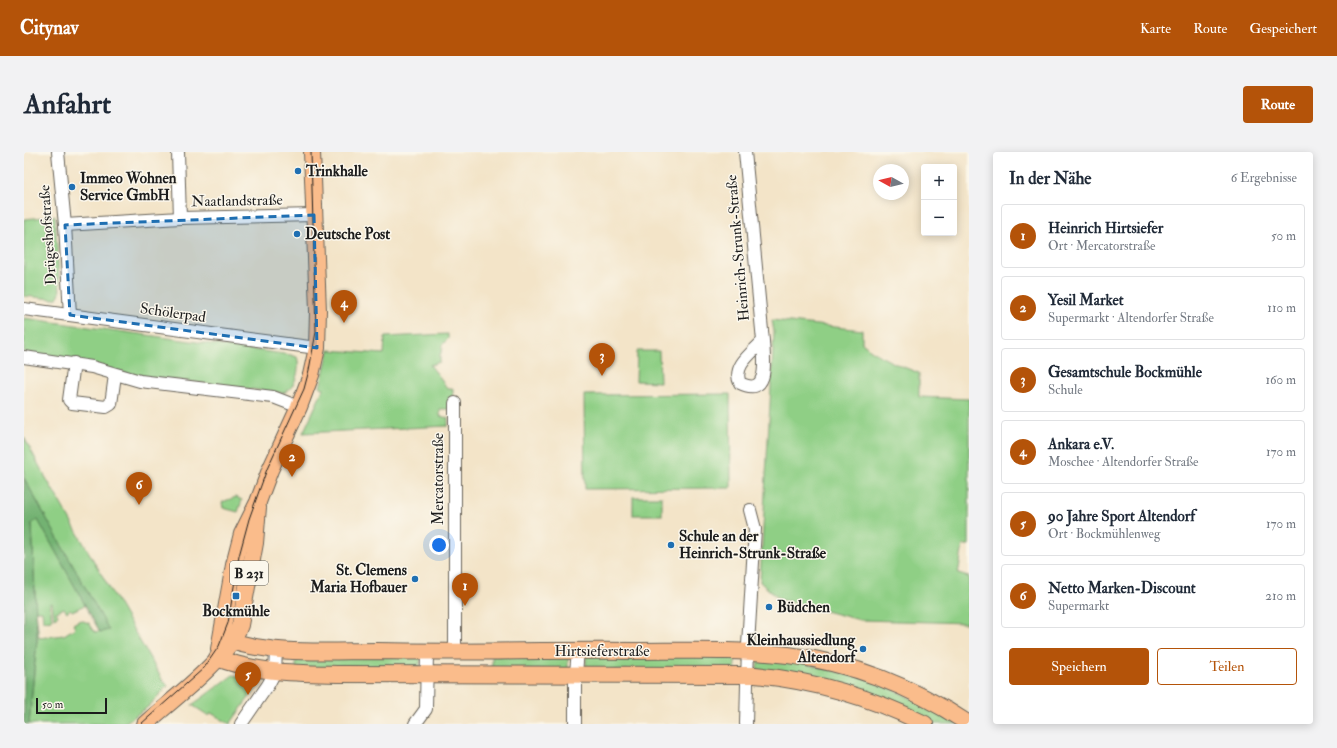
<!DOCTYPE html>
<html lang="de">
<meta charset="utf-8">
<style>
:root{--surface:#fff;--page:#f2f2f3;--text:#1f2937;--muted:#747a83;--line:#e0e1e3;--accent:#b45309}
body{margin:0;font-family:"IM FELL Double Pica",serif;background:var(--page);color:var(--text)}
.controls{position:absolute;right:12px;top:12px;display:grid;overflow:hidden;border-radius:4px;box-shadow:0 2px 10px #0003}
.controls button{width:36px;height:36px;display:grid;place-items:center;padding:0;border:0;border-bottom:1px solid var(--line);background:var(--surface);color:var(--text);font:20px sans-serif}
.compass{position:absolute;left:849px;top:12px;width:36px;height:36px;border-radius:50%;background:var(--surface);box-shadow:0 2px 10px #0003;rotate:278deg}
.scale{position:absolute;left:12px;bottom:10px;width:71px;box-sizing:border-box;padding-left:4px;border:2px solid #1c1c1c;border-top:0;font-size:11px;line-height:14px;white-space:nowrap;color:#1c1c1c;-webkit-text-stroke:3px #fbf7ec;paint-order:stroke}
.you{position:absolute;left:415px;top:393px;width:14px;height:14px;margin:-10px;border:3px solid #fff;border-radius:50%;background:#1a73e8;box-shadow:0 0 0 6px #1a73e833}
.badge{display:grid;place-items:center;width:26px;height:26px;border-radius:50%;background:var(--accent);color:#fff;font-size:13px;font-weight:700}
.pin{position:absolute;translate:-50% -33px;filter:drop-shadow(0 1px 2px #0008)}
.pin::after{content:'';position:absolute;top:21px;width:14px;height:12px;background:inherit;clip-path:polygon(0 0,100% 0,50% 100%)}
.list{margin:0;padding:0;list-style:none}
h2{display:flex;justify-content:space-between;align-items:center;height:52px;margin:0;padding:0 16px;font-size:17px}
h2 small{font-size:13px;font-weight:400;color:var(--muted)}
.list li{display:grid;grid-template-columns:26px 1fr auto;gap:12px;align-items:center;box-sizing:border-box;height:64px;margin:0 8px 8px;padding:0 8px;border:1px solid var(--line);border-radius:4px}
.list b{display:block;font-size:15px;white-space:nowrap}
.list p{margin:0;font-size:13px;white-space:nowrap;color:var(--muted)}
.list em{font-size:13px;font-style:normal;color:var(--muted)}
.actions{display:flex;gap:8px;padding:12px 16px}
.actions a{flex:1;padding:9px 0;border:1px solid var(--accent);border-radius:4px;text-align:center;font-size:14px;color:var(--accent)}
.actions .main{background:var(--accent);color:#fff}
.map{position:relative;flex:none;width:945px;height:572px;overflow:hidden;border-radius:4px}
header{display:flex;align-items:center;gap:24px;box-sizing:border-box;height:56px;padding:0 20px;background:var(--accent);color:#fff}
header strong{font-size:19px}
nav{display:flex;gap:22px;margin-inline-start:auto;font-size:14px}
.intro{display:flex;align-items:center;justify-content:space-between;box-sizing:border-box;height:96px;padding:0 24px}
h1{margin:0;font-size:28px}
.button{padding:10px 18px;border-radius:4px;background:var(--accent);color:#fff;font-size:14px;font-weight:700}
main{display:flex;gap:24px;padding:0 24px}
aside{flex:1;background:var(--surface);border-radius:4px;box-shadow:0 2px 10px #0003}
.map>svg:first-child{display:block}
.green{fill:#8fcf85;stroke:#567650}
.forest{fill:#73b272;stroke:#486747}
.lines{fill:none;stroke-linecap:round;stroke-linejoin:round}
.minor-casing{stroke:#676258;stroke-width:14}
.major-casing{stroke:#676258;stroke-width:18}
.minor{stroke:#fff;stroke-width:12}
.major{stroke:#fabc8b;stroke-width:16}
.tram{stroke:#1c1c1c;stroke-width:1}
.marked{fill:#1f6fb2;fill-opacity:0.2;stroke:#1f6fb2;stroke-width:3;stroke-dasharray:8 5;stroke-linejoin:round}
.poi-dot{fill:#1f6fb2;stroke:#fbf7ec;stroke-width:1.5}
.labels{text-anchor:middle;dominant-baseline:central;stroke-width:3;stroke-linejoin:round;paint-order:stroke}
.shield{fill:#fbf7ec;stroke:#5f5e5a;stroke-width:1}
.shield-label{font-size:14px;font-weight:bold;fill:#1c1c1c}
.poi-label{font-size:15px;font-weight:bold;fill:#1c1c1c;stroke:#fbf7ec;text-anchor:start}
.street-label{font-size:15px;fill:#1c1c1c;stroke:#fbf7ec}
</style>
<header>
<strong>Citynav</strong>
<nav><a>Karte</a><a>Route</a><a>Gespeichert</a></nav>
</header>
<div class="intro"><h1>Anfahrt</h1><a class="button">Route</a></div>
<main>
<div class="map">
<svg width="945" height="572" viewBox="0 0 945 572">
<rect width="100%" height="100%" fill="#fbf7ec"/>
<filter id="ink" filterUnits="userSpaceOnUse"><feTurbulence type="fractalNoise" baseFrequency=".025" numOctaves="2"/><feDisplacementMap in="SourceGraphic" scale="8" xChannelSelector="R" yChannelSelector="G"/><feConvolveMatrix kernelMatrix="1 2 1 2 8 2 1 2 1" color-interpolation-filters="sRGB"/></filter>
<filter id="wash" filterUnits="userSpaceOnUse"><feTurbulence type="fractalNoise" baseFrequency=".012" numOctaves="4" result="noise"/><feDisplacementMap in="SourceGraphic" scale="16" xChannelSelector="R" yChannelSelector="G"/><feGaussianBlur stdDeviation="0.9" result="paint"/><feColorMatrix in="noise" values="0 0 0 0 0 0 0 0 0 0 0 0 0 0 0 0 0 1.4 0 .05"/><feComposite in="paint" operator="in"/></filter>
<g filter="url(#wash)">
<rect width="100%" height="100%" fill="#f3e4c8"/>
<g class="green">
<polygon points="31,64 36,141 33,146 29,147 0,144 0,67"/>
<path d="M 0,166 L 267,203 L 273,205 C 277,216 271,238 259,241 L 109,223 L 0,200 Z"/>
<path d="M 748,168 L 838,178 L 838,191 C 855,206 874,213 895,221 L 895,245 L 945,247 L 945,393 L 939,393 L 934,422 L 945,425 L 945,452 L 943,471 L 836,468 L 755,447 L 736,430 L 750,180 Z"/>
<polygon points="424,182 424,187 417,194 419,196 416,203 416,210 406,213 418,228 422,235 429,237 428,257 416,257 416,264 424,266 424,274 279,281 300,236 296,235 305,198 360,202 361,185"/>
<polygon points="613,199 635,199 636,230 612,229"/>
<polygon points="706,242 707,336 561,337 560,243"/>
<polygon points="0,285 18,319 139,529 144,533 124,555 99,572 5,572 13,488 8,371 14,367 62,453 48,459 46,457 43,460 40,456 32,460 34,464 30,466 28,451 26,451 28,468 19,469 18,459 12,459 15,486 40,483 51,476 49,472 56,468 65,471 71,480 84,478 0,326"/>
<polygon points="212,345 218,348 214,360 199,356 198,350"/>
<rect x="609" y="345" width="29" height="18"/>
<polygon points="562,503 711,503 711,518 562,519"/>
<polygon points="272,504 397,504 395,518 272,518"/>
<rect x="468" y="504" width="76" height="14"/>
<polygon points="734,505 762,507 852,529 939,572 911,572 900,566 733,518"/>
<polygon points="209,523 237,529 206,572 187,561 185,564 168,553"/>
</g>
<polygon class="forest" points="0,326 85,478 76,480 14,368 8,371 13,488 5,572 0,572"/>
</g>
<g filter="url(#ink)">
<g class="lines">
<g class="minor-casing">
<g id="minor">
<polyline points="34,0 41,73 46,163"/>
<polyline points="154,0 156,66"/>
<path d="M 721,0 L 739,189 C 740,207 746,246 716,231 C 708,214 728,201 739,189"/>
<polyline points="41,73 156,66 290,63"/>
<polyline points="0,157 293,196"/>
<polyline points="0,205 68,215 116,229 249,245 275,255"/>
<polyline points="50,211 45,248 48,251 82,255 87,252 91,223"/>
<polyline points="431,500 431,251"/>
<polyline points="217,572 244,533 251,520 252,498"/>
<polyline points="391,572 402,557 403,500"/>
<polyline points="551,572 551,532 554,498"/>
<polyline points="722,572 724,493 731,377 726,358"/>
</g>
</g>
<g class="major-casing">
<g id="major">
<path d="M 198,486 C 247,504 302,499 354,499 C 439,501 525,498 611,499 C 661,499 713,497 764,503 C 829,511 891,536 945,572"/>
<polyline points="195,497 210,413 218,382 234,350 246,318 275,255 287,223 293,196 294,159 288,0"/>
<path d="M 193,506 C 232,521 272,521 313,522 L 731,523 C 792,529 847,545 901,572"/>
<path d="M 121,572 C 149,547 204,507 216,473 L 231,391 L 234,355"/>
</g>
</g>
<use href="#minor" class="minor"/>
<use href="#major" class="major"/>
<polyline class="tram" points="117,572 180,516 195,494 204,471 215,404 225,367 243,317 280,237 285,218 292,180 287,0"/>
</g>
</g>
<path class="marked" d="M 290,63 L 293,196 L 46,163 L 41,73 Z"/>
<g class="poi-dot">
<circle cx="274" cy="19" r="4"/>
<circle cx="48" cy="35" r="4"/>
<circle cx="273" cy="82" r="4"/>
<circle cx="647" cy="393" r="4"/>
<circle cx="391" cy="427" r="4"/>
<rect x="208" y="440" width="8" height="8" rx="2"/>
<circle cx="745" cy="455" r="4"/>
<circle cx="839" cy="497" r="4"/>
</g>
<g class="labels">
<rect class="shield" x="206" y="409" width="38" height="24" rx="3"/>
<g class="shield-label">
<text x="225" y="421">B 231</text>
</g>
<g class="poi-label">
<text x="282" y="19">Trinkhalle</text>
<text x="56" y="26">Immeo Wohnen<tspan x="56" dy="17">Service GmbH</tspan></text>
<text x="281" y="82">Deutsche Post</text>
<text x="655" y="384">Schule an der<tspan x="655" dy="17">Heinrich-Strunk-Straße</tspan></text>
<text x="383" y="418" text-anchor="end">St. Clemens<tspan x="383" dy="17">Maria Hofbauer</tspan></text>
<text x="753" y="455">Büdchen</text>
<text x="212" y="459" text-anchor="middle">Bockmühle</text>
<text x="831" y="488" text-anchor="end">Kleinhaussiedlung<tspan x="831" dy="17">Altendorf</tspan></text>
</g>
<g class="street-label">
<text transform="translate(213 49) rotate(-1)">Naatlandstraße</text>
<text transform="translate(24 83) rotate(-94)">Drügeshofstraße</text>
<text transform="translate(714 96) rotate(-95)">Heinrich-Strunk-Straße</text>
<text transform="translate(149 161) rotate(8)">Schölerpad</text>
<text transform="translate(414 327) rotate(-90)">Mercatorstraße</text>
<text x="578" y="499">Hirtsieferstraße</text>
</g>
</g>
</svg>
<div class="controls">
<button>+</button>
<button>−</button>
</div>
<svg class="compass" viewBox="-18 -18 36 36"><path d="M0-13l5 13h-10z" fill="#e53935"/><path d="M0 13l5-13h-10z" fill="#747a83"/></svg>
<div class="scale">50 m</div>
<div class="you"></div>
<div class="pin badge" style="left:441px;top:454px">1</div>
<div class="pin badge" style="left:268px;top:325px">2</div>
<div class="pin badge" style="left:578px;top:224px">3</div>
<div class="pin badge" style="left:320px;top:171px">4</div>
<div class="pin badge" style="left:224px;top:543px">5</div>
<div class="pin badge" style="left:115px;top:353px">6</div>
</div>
<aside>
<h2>In der Nähe<small>6 Ergebnisse</small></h2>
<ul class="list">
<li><span class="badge">1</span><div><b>Heinrich Hirtsiefer</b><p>Ort · Mercatorstraße</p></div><em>50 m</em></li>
<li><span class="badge">2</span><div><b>Yesil Market</b><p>Supermarkt · Altendorfer Straße</p></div><em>110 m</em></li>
<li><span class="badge">3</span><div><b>Gesamtschule Bockmühle</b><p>Schule</p></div><em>160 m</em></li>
<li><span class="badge">4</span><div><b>Ankara e.V.</b><p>Moschee · Altendorfer Straße</p></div><em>170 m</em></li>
<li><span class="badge">5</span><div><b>90 Jahre Sport Altendorf</b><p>Ort · Bockmühlenweg</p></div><em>170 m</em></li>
<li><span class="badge">6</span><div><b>Netto Marken-Discount</b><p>Supermarkt</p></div><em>210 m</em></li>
</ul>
<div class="actions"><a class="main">Speichern</a><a>Teilen</a></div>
</aside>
</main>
